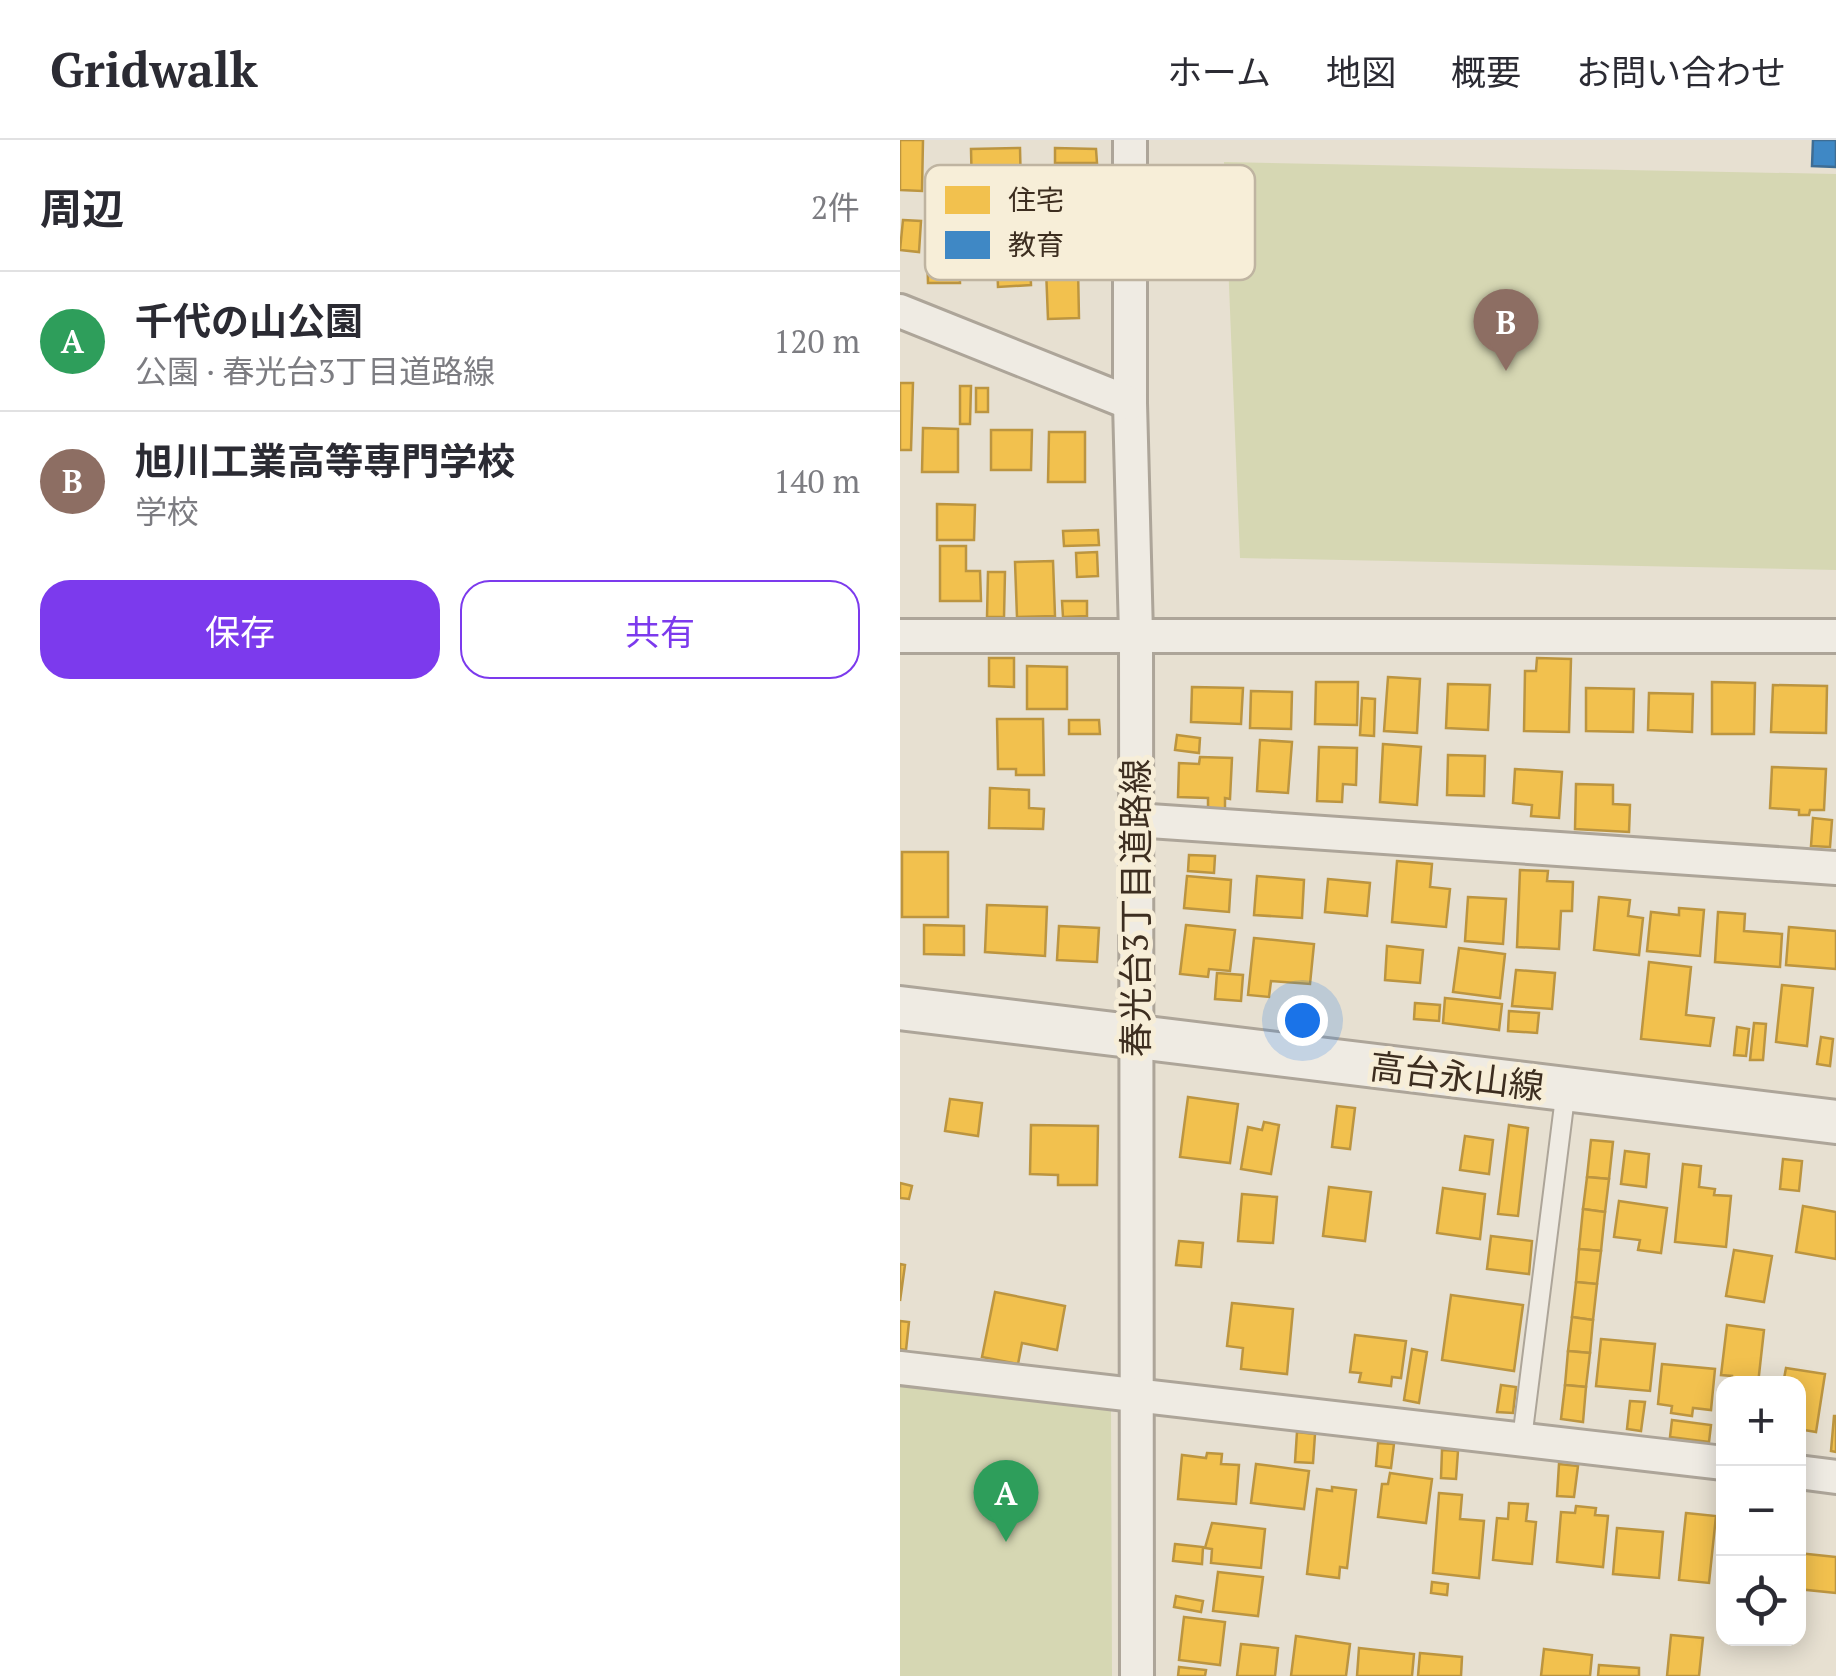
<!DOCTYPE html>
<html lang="ja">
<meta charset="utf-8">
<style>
:root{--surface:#fff;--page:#f2f2f3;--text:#2b2b33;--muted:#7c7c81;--line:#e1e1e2;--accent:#7c3aed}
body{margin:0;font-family:"PT Serif","Noto Sans JP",serif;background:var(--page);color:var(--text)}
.controls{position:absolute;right:30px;bottom:30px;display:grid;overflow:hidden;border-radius:20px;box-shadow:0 5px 25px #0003}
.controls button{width:90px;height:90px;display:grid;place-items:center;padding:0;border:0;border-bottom:2px solid var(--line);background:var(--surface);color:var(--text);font:50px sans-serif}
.you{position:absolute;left:402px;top:880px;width:35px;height:35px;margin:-25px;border:8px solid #fff;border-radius:50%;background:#1a73e8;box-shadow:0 0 0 15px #1a73e833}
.badge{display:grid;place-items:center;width:65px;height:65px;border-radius:50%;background:var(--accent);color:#fff;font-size:32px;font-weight:700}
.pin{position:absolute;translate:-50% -82px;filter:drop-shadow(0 2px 5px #0008)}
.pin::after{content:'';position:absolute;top:52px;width:35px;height:30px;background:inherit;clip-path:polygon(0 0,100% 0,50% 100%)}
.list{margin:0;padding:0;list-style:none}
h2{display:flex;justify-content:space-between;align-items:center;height:130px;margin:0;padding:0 40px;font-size:42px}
h2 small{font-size:32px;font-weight:400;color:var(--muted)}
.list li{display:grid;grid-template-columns:65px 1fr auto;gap:30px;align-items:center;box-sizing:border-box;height:140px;padding:0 40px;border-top:2px solid var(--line)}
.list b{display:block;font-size:38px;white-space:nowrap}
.list p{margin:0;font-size:32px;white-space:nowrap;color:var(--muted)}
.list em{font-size:32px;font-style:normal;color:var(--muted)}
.actions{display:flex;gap:20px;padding:30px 40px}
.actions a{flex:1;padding:22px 0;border:2px solid var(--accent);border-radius:30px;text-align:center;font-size:35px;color:var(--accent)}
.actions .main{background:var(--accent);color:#fff}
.icon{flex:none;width:55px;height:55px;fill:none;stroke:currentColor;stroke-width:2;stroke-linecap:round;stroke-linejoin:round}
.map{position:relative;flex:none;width:936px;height:1536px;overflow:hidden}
header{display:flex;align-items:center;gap:60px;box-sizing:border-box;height:140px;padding:0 50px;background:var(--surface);border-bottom:2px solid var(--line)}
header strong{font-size:48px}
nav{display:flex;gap:55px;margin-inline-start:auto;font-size:35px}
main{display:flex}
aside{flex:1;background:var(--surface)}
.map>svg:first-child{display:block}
.green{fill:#d6d7b3}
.homes{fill:#f2c14e;stroke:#bc9540;stroke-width:2.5}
.schools{fill:#3f88c5;stroke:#3e6d94;stroke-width:2.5}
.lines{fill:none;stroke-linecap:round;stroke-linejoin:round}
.service-casing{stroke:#ada599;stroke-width:22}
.minor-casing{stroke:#ada599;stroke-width:38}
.tertiary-casing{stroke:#ada599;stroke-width:48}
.service{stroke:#efebe3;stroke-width:18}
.minor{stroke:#efebe3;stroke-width:32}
.tertiary{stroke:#efebe3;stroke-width:42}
.labels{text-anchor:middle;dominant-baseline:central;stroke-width:10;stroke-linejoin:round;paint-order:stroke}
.street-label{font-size:35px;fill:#3d2e20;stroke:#f7eed8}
.key{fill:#f7eed8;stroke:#bfb4a1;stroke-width:2.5}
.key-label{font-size:28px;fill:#3d2e20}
</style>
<header>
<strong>Gridwalk</strong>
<nav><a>ホーム</a><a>地図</a><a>概要</a><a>お問い合わせ</a></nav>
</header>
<main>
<aside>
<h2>周辺<small>2件</small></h2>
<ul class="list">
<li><span class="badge" style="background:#2e9e5b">A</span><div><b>千代の山公園</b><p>公園 · 春光台3丁目道路線</p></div><em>120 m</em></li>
<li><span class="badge" style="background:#8d6e63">B</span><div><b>旭川工業高等専門学校</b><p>学校</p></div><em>140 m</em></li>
</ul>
<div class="actions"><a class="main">保存</a><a>共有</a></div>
</aside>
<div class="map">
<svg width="936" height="1536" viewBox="0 0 936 1536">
<rect width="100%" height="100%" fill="#e7e0d1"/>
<g class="green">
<polygon points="324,22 936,34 936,430 340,418"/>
<polygon points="0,1243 211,1267 212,1536 0,1536"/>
</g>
<g class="homes">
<polygon points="0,0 23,0 22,51 0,50"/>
<polygon points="120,8 121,51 72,52 71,9"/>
<polygon points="155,8 196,9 197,23 155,23"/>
<polygon points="3,80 21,81 19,112 0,110"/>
<polygon points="129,93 131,145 98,147 96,95"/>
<polygon points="59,108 60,143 28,143 27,109"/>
<polygon points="178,128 179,178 148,179 146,129"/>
<polygon points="0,243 13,243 11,310 0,310"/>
<polygon points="60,246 71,246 70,284 60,284"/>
<rect x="76" y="248" width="12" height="24"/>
<polygon points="23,288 58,289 58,332 22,332"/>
<polygon points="91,290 132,290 131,330 91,330"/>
<polygon points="149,292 185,292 185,342 148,342"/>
<polygon points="37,364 75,365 74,400 37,400"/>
<polygon points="198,390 199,405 164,406 163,391"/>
<polygon points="40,406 66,406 66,431 80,431 81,461 40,461"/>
<polygon points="197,412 198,436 177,437 176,413"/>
<polygon points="153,421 155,476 117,477 115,422"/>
<polygon points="88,432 105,432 104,477 87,477"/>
<polygon points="162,461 187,461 187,476 163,477"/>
<polygon points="89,518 114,518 114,547 89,546"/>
<polygon points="637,518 671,519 669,592 624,591 625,531 636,531"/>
<polygon points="127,526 167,527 167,569 127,569"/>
<polygon points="488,537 520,539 517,593 484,591"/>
<polygon points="416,542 458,542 457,585 415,584"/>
<polygon points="812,542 855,543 854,594 812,594"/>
<polygon points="548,544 590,545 588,590 546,588"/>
<polygon points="873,545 927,546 926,593 871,592"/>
<polygon points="292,547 343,548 341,584 291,582"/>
<polygon points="686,548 734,549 733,592 686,591"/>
<polygon points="351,551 392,552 391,589 350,588"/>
<polygon points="749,553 793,554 792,592 748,590"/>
<polygon points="462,558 475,559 474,596 460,595"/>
<polygon points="97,579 143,579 144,635 116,635 116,629 98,629"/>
<polygon points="169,580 199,580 200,594 169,594"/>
<polygon points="277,595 300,598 299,613 275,610"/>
<polygon points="360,600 392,602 388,653 357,651"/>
<polygon points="483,604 521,607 517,665 480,662"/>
<polygon points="419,607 457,608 456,645 443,644 442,662 417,661"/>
<polygon points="548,615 585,616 584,656 547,655"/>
<polygon points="300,617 332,618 330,659 325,658 325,669 308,668 308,658 278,657 279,623 299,624"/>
<polygon points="872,627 926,629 924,670 910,670 909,675 899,675 899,670 870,668"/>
<polygon points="615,629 662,632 659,678 631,676 632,665 613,663"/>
<polygon points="676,644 713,645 713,664 730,665 729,692 675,689"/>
<polygon points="90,648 129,650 129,668 144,669 143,689 89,688"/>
<polygon points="913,678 932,680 930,707 911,706"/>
<rect x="2" y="712" width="46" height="65"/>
<polygon points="289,715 315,716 314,733 288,731"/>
<polygon points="497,721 532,724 530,747 550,749 546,787 492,782"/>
<polygon points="620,730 648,731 647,741 673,742 672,771 661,771 659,809 617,807"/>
<polygon points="287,736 331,740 329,772 284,768"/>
<polygon points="357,736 404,740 402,778 354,775"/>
<polygon points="428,739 470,743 467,776 425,772"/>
<polygon points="568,757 606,759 603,804 565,801"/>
<polygon points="699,757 730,760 728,776 743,778 739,815 694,810"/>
<polygon points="87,765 147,767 145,816 85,812"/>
<polygon points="779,768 804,770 800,816 747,811 751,772 779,775"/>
<polygon points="818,772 845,774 844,791 882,794 880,827 815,822"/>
<polygon points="24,785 64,786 64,815 24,814"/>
<polygon points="286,785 335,790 330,831 309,829 308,837 280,834"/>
<polygon points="159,786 199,788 197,822 157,820"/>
<polygon points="889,787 936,791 936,829 886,825"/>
<polygon points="354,798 414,804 410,844 371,841 369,857 348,855"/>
<polygon points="487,806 523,810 520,843 485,840"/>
<polygon points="559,808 605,814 600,858 553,852"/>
<polygon points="749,822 791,827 786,875 814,878 810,906 741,899"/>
<polygon points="616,830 655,833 652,869 612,866"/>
<polygon points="317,833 343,835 341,861 315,859"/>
<polygon points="882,845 913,848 907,906 876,902"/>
<polygon points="545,858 602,864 599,890 543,883"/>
<polygon points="515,863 540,865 539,881 514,879"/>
<polygon points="609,871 639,873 637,893 608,891"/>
<polygon points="854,883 866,884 863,920 850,920"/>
<polygon points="837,887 849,889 846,916 834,915"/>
<polygon points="921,897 933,899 930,926 917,924"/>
<polygon points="288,957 338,964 330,1023 280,1017"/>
<polygon points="50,959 82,963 78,996 45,991"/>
<polygon points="437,966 455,968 450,1009 432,1007"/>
<polygon points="364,982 379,985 371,1034 341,1029 348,987 362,990"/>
<polygon points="131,985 198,986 197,1045 158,1045 158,1035 130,1034"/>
<polygon points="609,985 628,988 618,1076 598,1074"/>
<polygon points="565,996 593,1000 589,1034 560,1030"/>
<polygon points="691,1000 713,1002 709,1039 687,1037"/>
<polygon points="725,1011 749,1014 746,1047 721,1044"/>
<polygon points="883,1019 902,1021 899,1051 880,1049"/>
<polygon points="783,1024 801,1026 799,1047 815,1049 814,1055 831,1056 826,1107 775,1102"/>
<polygon points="687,1037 709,1039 705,1072 683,1069"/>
<polygon points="0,1043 12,1046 9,1059 0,1058"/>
<polygon points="429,1047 471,1052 465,1101 423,1096"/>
<polygon points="543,1048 585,1054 580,1099 537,1093"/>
<polygon points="342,1054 377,1057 373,1103 338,1101"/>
<polygon points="719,1061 767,1068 761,1113 738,1110 740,1100 714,1097"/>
<polygon points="903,1066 936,1072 936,1119 896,1112"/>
<polygon points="683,1069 705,1072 701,1111 679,1109"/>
<polygon points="591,1096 632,1101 629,1134 587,1129"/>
<polygon points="279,1101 303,1103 301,1127 276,1125"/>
<polygon points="679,1109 701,1111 697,1144 676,1142"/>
<polygon points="834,1110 872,1116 864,1162 826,1156"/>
<polygon points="0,1124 5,1125 0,1161"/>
<polygon points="676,1142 697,1144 693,1180 672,1177"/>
<polygon points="95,1152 165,1166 157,1210 122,1203 118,1224 82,1217"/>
<polygon points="551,1155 623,1165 614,1231 542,1220"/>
<polygon points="332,1163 393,1169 387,1234 341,1229 343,1208 327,1206"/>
<polygon points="672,1177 693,1180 690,1213 668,1211"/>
<polygon points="0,1181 9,1182 6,1210 0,1209"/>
<polygon points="827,1185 864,1190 858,1244 831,1244 832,1236 821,1235"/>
<polygon points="455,1195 506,1201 501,1238 492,1237 491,1246 459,1242 461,1233 450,1232"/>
<polygon points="701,1199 755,1204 750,1251 696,1246"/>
<polygon points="512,1209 527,1212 519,1263 504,1260"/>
<polygon points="668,1211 690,1213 686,1247 665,1245"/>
<polygon points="762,1224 815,1229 811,1270 793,1268 792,1276 771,1273 772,1266 758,1264"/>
<polygon points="886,1228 925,1234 916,1292 898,1289 898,1244 883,1244"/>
<polygon points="601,1245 616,1247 613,1273 597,1272"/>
<polygon points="665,1245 686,1247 683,1282 661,1279"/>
<polygon points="730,1261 745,1262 741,1291 727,1289"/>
<polygon points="934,1276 936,1276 936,1312 931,1311"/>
<polygon points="772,1280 811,1285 809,1302 770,1297"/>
<polygon points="397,1292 415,1294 413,1323 395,1322"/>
<polygon points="478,1303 494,1304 491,1328 476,1326"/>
<polygon points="542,1310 558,1311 556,1339 541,1338"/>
<polygon points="307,1313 322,1314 321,1324 339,1325 336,1364 278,1359 282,1315 306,1318"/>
<polygon points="356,1324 409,1331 404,1369 351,1363"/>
<polygon points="659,1324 678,1326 674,1357 657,1356"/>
<polygon points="490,1333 532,1339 526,1383 478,1377 482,1344 488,1344"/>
<polygon points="432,1347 456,1350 447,1428 440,1427 439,1438 407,1434 417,1349 432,1351"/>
<polygon points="539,1353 562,1355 560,1379 584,1381 579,1438 533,1433"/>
<polygon points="609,1363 628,1364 626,1381 636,1382 632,1424 593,1420 597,1378 608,1379"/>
<polygon points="676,1366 696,1368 695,1375 708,1376 703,1427 657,1422 661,1372 675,1373"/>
<polygon points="786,1373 816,1376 809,1443 779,1440"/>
<polygon points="312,1383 365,1389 361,1428 311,1423 312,1409 305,1408"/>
<polygon points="717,1388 763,1392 759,1438 713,1434"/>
<polygon points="275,1404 303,1407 302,1424 273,1421"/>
<polygon points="898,1413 936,1417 936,1453 898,1449"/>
<polygon points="318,1432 363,1437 358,1476 313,1471"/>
<polygon points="532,1442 548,1444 547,1455 531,1453"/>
<polygon points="276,1456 303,1461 301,1472 274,1467"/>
<polygon points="284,1477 325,1482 320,1525 279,1520"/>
<polygon points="771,1495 803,1498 799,1536 767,1536"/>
<polygon points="396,1496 450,1504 446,1536 391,1536"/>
<polygon points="341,1504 378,1508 375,1536 337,1536"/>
<polygon points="459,1508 514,1514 512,1536 457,1536"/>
<polygon points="644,1509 692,1515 690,1536 641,1536"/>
<polygon points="520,1513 562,1517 561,1536 518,1536"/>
<polygon points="699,1525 739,1528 739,1536 698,1536"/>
<polygon points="279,1527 306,1530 305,1536 278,1536"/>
</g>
<polygon class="schools" points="913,0 936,0 936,27 912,26"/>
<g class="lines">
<g class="service-casing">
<polyline id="service" points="622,1299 666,949"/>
</g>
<g class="minor-casing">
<g id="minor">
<polyline points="230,0 230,263 236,494 237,1536"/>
<polyline points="0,171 230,263"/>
<polyline points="0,496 936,496"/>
<polyline points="235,680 936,728"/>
<polyline points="0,1228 824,1323"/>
<polyline points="898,1332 936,1337"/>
</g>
</g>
<g class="tertiary-casing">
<polyline id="tertiary" points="0,868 936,982"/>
</g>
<use href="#service" class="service"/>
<use href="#minor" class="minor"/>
<use href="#tertiary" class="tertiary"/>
</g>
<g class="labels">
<g class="street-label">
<text transform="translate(235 768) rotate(-90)">春光台3丁目道路線</text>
<text transform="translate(557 936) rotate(7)">高台永山線</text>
</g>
</g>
<rect x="25" y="25" width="330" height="115" rx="15" class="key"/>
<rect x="45" y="46" width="45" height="28" fill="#f2c14e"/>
<rect x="45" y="91" width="45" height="28" fill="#3f88c5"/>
<g class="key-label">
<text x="108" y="70">住宅</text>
<text x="108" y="115">教育</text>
</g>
</svg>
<div class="controls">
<button>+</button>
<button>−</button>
<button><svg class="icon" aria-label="locate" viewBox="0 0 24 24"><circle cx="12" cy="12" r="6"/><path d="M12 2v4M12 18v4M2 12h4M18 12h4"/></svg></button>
</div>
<div class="you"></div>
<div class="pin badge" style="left:106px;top:1402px;background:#2e9e5b">A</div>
<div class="pin badge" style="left:606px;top:231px;background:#8d6e63">B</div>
</div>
</main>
